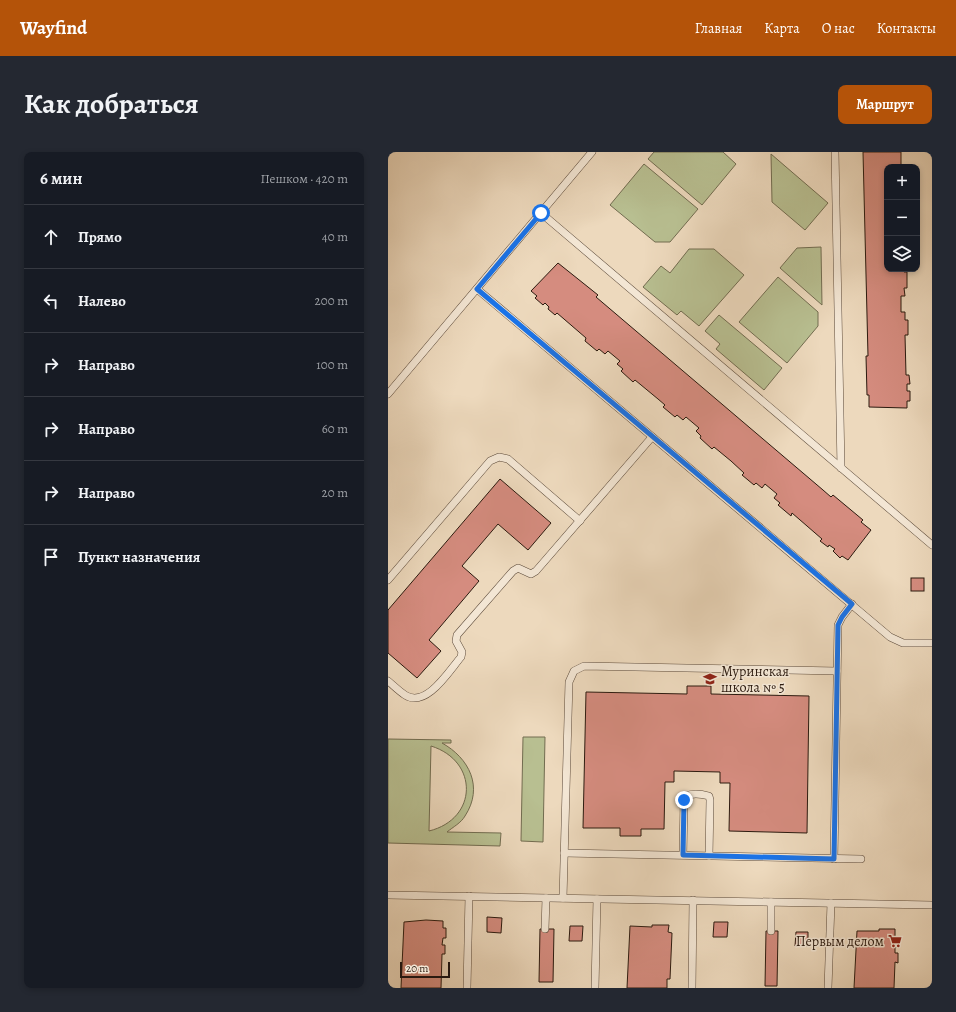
<!DOCTYPE html>
<html lang="ru">
<meta charset="utf-8">
<style>
:root{--surface:#171b24;--page:#242831;--text:#f1f3f6;--muted:#9ea1a6;--line:#363941;--accent:#b45309}
body{margin:0;font-family:Alegreya,serif;background:var(--page);color:var(--text)}
.controls{position:absolute;right:12px;top:12px;display:grid;overflow:hidden;border-radius:8px;box-shadow:0 2px 6px #0003}
.controls button{width:36px;height:36px;display:grid;place-items:center;padding:0;border:0;border-bottom:1px solid var(--line);background:var(--surface);color:var(--text);font:20px sans-serif}
.scale{position:absolute;left:12px;bottom:10px;width:50px;box-sizing:border-box;padding-left:4px;border:2px solid #2b1a0f;border-top:0;font-size:11px;line-height:14px;white-space:nowrap;color:#2b1a0f;-webkit-text-stroke:3px #f3e6d4;paint-order:stroke}
.stop{position:absolute;width:12px;height:12px;margin:-9px;border:3px solid #1a73e8;border-radius:50%;background:#fff}
.stop.end{background:#1a73e8;border-color:#fff;box-shadow:0 1px 4px #0008}
.list{margin:0;padding:0;list-style:none}
h2{display:flex;justify-content:space-between;align-items:center;height:52px;margin:0;padding:0 16px;font-size:17px}
h2 small{font-size:13px;font-weight:400;color:var(--muted)}
.list li{display:grid;grid-template-columns:26px 1fr auto;gap:12px;align-items:center;box-sizing:border-box;height:64px;padding:0 16px;border-top:1px solid var(--line)}
.list b{display:block;font-size:15px;white-space:nowrap}
.list em{font-size:13px;font-style:normal;color:var(--muted)}
.icon{flex:none;width:22px;height:22px;fill:none;stroke:currentColor;stroke-width:2;stroke-linecap:round;stroke-linejoin:round}
.map{position:relative;flex:none;width:544px;height:836px;overflow:hidden;border-radius:8px}
header{display:flex;align-items:center;gap:24px;box-sizing:border-box;height:56px;padding:0 20px;background:var(--accent);color:#fff}
header strong{font-size:19px}
nav{display:flex;gap:22px;margin-inline-start:auto;font-size:14px}
.intro{display:flex;align-items:center;justify-content:space-between;box-sizing:border-box;height:96px;padding:0 24px}
h1{margin:0;font-size:28px}
.button{padding:10px 18px;border-radius:8px;background:var(--accent);color:#fff;font-size:14px;font-weight:700}
main{display:flex;gap:24px;padding:0 24px}
aside{flex:1;background:var(--surface);border-radius:8px;box-shadow:0 2px 6px #0003}
.map>svg:first-child{display:block}
.park{fill:#b8bf91;stroke:#726c50;fill-rule:evenodd}
.building{fill:#d58c7f;stroke:#2b1a0f}
.lines{fill:none;stroke-linecap:round;stroke-linejoin:round}
.lane-casing{stroke:#5c4a3a;stroke-width:8}
.lane{stroke:#f3e6d4;stroke-width:7}
.route{stroke:#1a73e8;stroke-width:5}
.labels{text-anchor:middle;dominant-baseline:central;stroke-width:3;stroke-linejoin:round;paint-order:stroke}
.poi-label{font-size:14px;fill:#2b1a0f;stroke:#f3e6d4;text-anchor:start}
</style>
<header>
<strong>Wayfind</strong>
<nav><a>Главная</a><a>Карта</a><a>О нас</a><a>Контакты</a></nav>
</header>
<div class="intro"><h1>Как добраться</h1><a class="button">Маршрут</a></div>
<main>
<aside>
<h2>6 мин<small>Пешком · 420 m</small></h2>
<ul class="list">
<li><svg class="icon" aria-label="ahead" viewBox="0 0 24 24"><path d="M12 20V5M6 11l6-6 6 6"/></svg><div><b>Прямо</b></div><em>40 m</em></li>
<li><svg class="icon" aria-label="left" viewBox="0 0 24 24"><path d="M17 20v-9H6M10 6l-5 5 5 5"/></svg><div><b>Налево</b></div><em>200 m</em></li>
<li><svg class="icon" aria-label="right" viewBox="0 0 24 24"><path d="M7 20v-9h11M14 6l5 5-5 5"/></svg><div><b>Направо</b></div><em>100 m</em></li>
<li><svg class="icon" aria-label="right" viewBox="0 0 24 24"><path d="M7 20v-9h11M14 6l5 5-5 5"/></svg><div><b>Направо</b></div><em>60 m</em></li>
<li><svg class="icon" aria-label="right" viewBox="0 0 24 24"><path d="M7 20v-9h11M14 6l5 5-5 5"/></svg><div><b>Направо</b></div><em>20 m</em></li>
<li><svg class="icon" aria-label="arrive" viewBox="0 0 24 24"><path d="M6 21V4h12l-3 4 3 4H6"/></svg><div><b>Пункт назначения</b></div></li>
</ul>
</aside>
<div class="map">
<svg width="544" height="836" viewBox="0 0 544 836">
<rect width="100%" height="100%" fill="#edd9bd"/>
<filter id="stains"><feTurbulence type="fractalNoise" baseFrequency=".005" numOctaves="4"/><feColorMatrix values="0 0 0 0 .2 0 0 0 0 .09 0 0 0 0 .02 0 0 0 .5 -.17"/></filter>
<radialGradient id="worn" r=".72"><stop offset=".6" stop-color="#630" stop-opacity="0"/><stop offset="1" stop-color="#630" stop-opacity=".3"/></radialGradient>
<g class="park">
<polygon points="266,0 335,0 348,12 314,53 260,7"/>
<polygon points="383,2 440,51 417,78 384,50"/>
<polygon points="256,12 310,57 282,90 267,90 222,53"/>
<polygon points="433,95 434,153 392,116 409,96"/>
<polygon points="301,97 326,97 356,123 311,174 293,159 289,163 255,135 273,114 282,121"/>
<polygon points="390,125 430,160 430,174 399,211 351,170"/>
<polygon points="331,163 394,216 376,238 328,197 332,192 317,179"/>
<polygon points="135,585 157,585 155,690 133,689"/>
<path d="M 0,587 L 63,588 L 63,591 L 54,591 C 81,606 96,635 77,664 C 73,671 65,675 59,680 L 113,681 L 112,694 L 0,691 ZM 43,594 C 91,609 90,667 41,679 Z"/>
</g>
<g class="building">
<polygon points="475,0 513,0 513,15 499,15 499,117 516,117 516,120 519,120 519,136 516,136 517,144 513,144 513,160 517,160 517,168 520,168 520,183 517,183 518,223 521,223 522,232 519,232 519,239 522,239 522,249 519,249 519,256 481,255 481,243 479,243 478,204 480,204"/>
<polygon points="170,111 210,143 208,145 435,338 443,345 445,343 475,368 473,370 483,378 460,408 454,404 452,406 445,399 447,397 441,393 440,395 432,389 434,387 404,361 403,364 390,353 392,351 386,346 389,342 377,332 374,336 368,331 366,333 354,323 356,321 343,309 326,295 324,297 312,286 313,284 308,279 311,276 298,265 295,268 289,263 287,265 275,255 277,253 270,247 247,228 245,230 233,219 235,217 229,212 232,209 220,199 217,202 211,197 209,199 197,189 198,186 169,161 167,163 160,157 161,155 157,151 155,153 147,146 149,144 143,139"/>
<polygon points="112,327 163,371 140,398 110,372 74,414 91,429 41,488 53,499 29,526 0,501 0,458"/>
<rect x="523" y="426" width="13" height="13"/>
<polygon points="299,534 323,534 323,542 421,544 419,681 341,679 342,631 332,631 332,620 286,619 286,630 277,630 276,677 253,677 253,684 232,684 232,676 195,676 198,540 299,542"/>
<polygon points="99,765 114,766 113,781 99,780"/>
<polygon points="38,768 55,769 55,776 58,776 58,786 55,786 54,793 57,793 57,802 54,802 53,836 13,836 16,770"/>
<polygon points="326,770 340,770 339,785 325,785"/>
<polygon points="264,773 281,773 280,780 284,781 282,827 279,827 279,836 239,836 242,774 264,775"/>
<polygon points="182,774 195,774 194,789 181,789"/>
<polygon points="152,777 166,777 165,830 151,830"/>
<polygon points="491,777 507,777 507,785 510,785 510,795 507,795 507,801 510,801 510,811 507,810 506,836 466,836 469,779 491,779"/>
<polygon points="378,779 390,779 389,834 377,834"/>
<polygon points="408,780 420,780 420,794 407,794"/>
</g>
<g class="lines">
<g class="lane-casing">
<g id="lane">
<polyline points="447,0 453,316"/>
<polyline points="153,61 544,393"/>
<polyline points="89,137 502,485 515,491 544,491"/>
<polyline points="0,242 204,0"/>
<polyline points="0,428 102,309 111,305 120,307 192,369"/>
<path d="M 0,529 C 5,533 11,539 17,543 C 38,557 61,519 73,505 L 74,500 L 68,489 L 69,483 L 125,419 L 130,416 L 143,422 L 148,419 L 264,285"/>
<polyline points="176,701 473,707"/>
<path d="M 295,703 L 296,648 L 298,644 C 304,641 314,642 321,644 L 322,648 L 321,704"/>
<polyline points="446,707 450,473 454,465 464,452"/>
<polyline points="0,743 544,753"/>
<polyline points="175,746 181,530 186,519 196,514 449,519"/>
<polyline points="157,777 158,746"/>
<polyline points="383,779 383,750"/>
<polyline points="79,836 81,744"/>
<polyline points="207,836 209,747"/>
<polyline points="304,836 305,748"/>
<polyline points="440,836 443,751"/>
</g>
</g>
<use href="#lane" class="lane"/>
</g>
<g class="lines">
<polyline class="route" points="153,61 89,137 464,452 454,465 450,473 446,707 295,703 296,648"/>
</g>
<defs>
<g id="school-bare" transform="scale(1.08)"><path d="M0-5L7-2L0 1L-7-2ZM-4 1L0 2.5L4 1V4Q0 6-4 4Z" fill="#8f2418" stroke="#f3e6d4" stroke-width="2.5" paint-order="stroke"/></g>
<g id="supermarket-bare" transform="scale(1.08)"><path d="M-6-5.5h2.5l.6 2H6L4.5 2H-2.5L-4.4-4H-6ZM-1.5 3.2a1.3 1.3 0 1 0 .1 0ZM3 3.2a1.3 1.3 0 1 0 .1 0Z" fill="#8f2418" stroke="#f3e6d4" stroke-width="2.5" paint-order="stroke"/></g>
</defs>
<g fill-rule="evenodd">
<use href="#school-bare" x="322" y="527"/>
<use href="#supermarket-bare" x="507" y="789"/>
</g>
<g class="labels">
<g class="poi-label">
<text x="333" y="519">Муринская<tspan x="333" dy="16">школа № 5</tspan></text>
<text x="496" y="789" text-anchor="end">Первым делом</text>
</g>
</g>
<rect width="100%" height="100%" filter="url(#stains)"/>
<rect width="100%" height="100%" fill="url(#worn)"/>
</svg>
<div class="controls">
<button>+</button>
<button>−</button>
<button><svg class="icon" aria-label="layers" viewBox="0 0 24 24"><path d="M12 4l9 5-9 5-9-5zM3 14l9 5 9-5"/></svg></button>
</div>
<div class="scale">20 m</div>
<div class="stop" style="left:153px;top:61px"></div>
<div class="stop end" style="left:296px;top:648px"></div>
</div>
</main>
